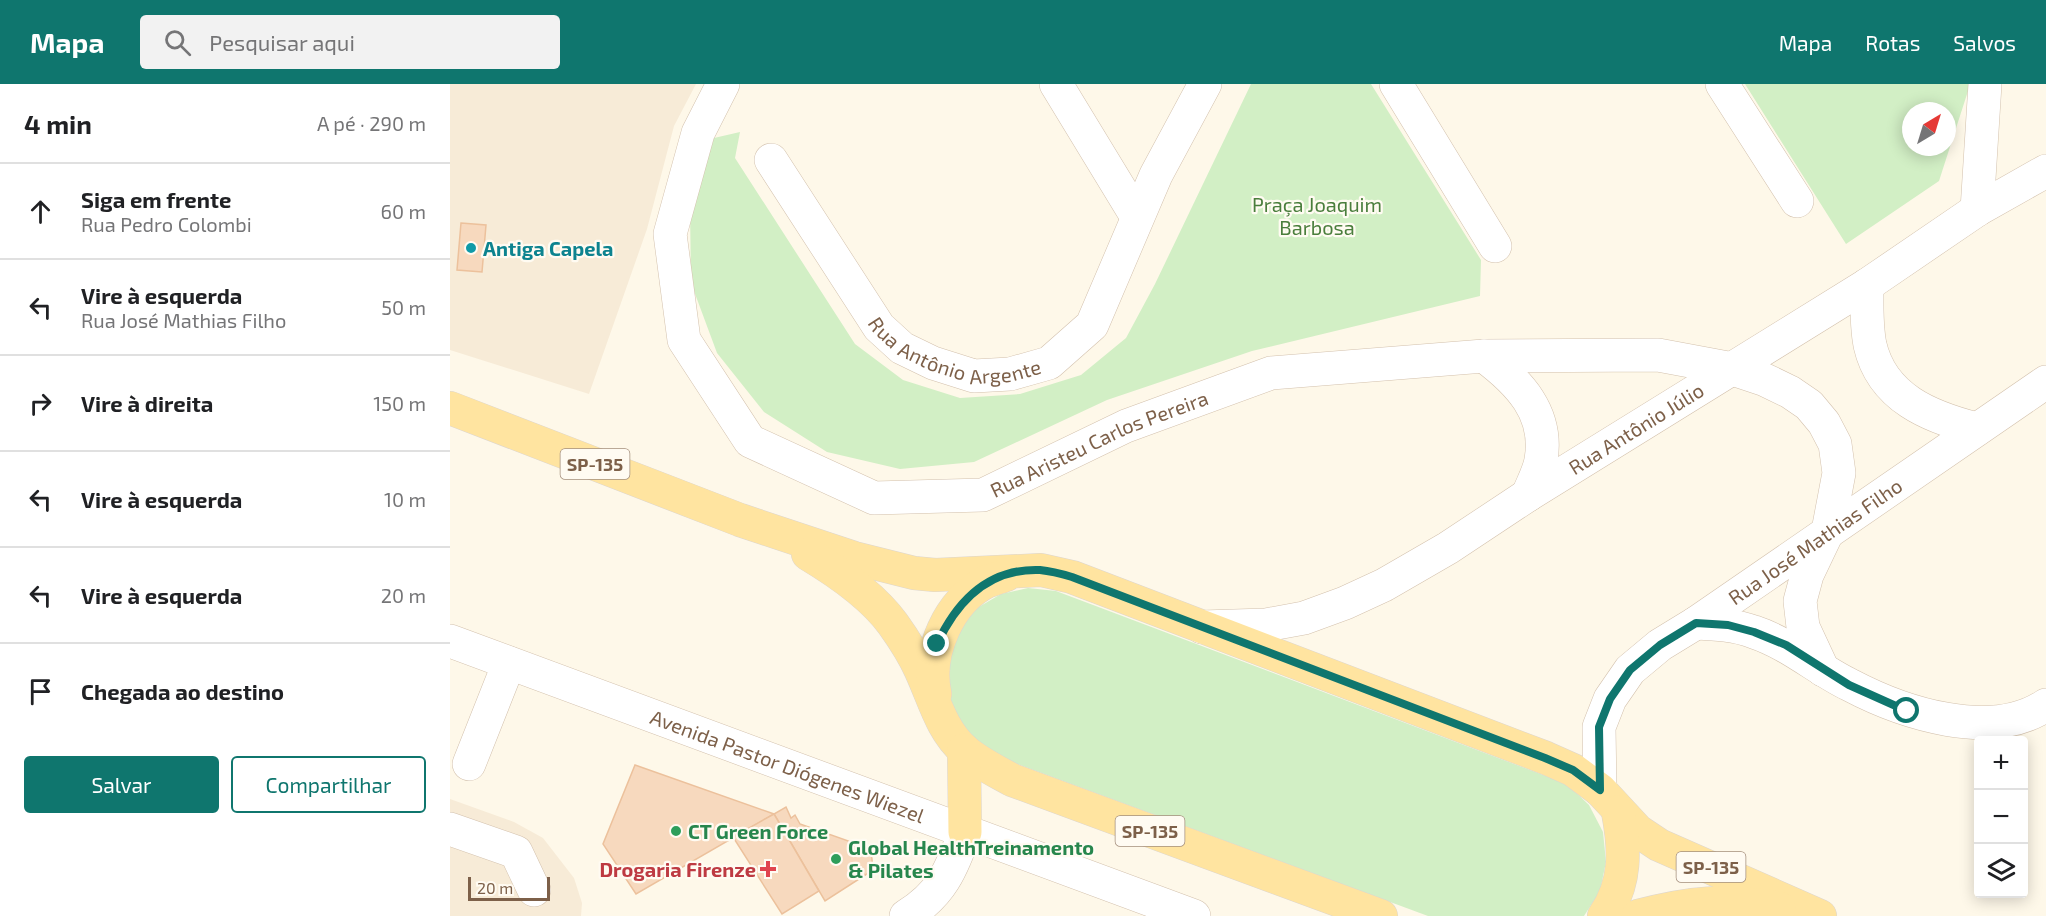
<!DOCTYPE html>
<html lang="pt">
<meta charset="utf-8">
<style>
:root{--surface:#fff;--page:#f2f2f2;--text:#202124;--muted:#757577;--line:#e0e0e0;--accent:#0f766e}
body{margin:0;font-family:"Exo 2",sans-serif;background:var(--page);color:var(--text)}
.controls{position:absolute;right:18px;bottom:18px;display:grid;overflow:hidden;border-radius:6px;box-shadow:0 3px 15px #0003}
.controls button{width:54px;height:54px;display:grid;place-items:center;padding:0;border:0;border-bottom:2px solid var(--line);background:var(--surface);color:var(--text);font:30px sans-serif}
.compass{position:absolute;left:1452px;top:18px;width:54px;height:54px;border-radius:50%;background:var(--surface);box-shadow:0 3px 15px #0003;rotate:38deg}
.scale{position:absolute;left:18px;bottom:15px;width:82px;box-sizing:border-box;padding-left:6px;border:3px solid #7d6049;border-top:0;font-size:16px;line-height:21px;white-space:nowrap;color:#7d6049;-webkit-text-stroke:4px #fffbf2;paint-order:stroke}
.stop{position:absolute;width:18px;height:18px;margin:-14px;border:4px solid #0f766e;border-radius:50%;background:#fff}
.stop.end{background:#0f766e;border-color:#fff;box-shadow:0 2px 6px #0008}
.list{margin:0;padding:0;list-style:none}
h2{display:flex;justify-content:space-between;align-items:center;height:78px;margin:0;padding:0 24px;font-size:26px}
h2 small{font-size:20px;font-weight:400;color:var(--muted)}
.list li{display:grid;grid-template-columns:39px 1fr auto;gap:18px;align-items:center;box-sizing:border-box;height:96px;padding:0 24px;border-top:2px solid var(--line)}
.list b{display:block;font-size:22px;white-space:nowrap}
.list p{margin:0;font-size:20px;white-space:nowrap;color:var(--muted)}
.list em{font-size:20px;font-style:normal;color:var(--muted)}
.actions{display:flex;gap:12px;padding:18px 24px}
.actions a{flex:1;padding:14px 0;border:2px solid var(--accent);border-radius:6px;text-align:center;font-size:21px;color:var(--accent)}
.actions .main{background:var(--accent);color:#fff}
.icon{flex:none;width:33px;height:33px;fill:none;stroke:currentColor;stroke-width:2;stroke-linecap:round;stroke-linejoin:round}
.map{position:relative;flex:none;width:1596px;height:832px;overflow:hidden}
header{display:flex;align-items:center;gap:36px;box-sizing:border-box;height:84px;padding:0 30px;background:var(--accent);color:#fff}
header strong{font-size:28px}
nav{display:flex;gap:33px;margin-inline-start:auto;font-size:21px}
.search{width:420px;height:54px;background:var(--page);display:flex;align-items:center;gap:15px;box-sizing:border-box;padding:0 21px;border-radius:6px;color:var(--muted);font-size:22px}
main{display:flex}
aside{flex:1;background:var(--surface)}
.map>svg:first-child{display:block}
.residential{fill:#f7ebd7}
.green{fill:#d2efc5;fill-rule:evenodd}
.building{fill:#f7d9be;stroke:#ecc19c;stroke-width:1.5}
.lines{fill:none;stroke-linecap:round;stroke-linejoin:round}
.minor-casing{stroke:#d3c1ad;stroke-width:34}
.major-casing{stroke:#ddd6d0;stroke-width:34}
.minor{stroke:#fff;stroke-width:33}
.major{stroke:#ffe4a0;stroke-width:33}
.route{stroke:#0f766e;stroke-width:8}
.culture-dot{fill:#0f9aa8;stroke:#fffbf2;stroke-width:2}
.leisure-dot{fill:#2e9e5b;stroke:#fffbf2;stroke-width:2}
.health-dot{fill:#e0444e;stroke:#fffbf2;stroke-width:2}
.labels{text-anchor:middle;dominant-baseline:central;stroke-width:4.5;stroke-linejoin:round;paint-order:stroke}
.shield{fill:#fffbf2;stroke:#a48e7c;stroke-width:1.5}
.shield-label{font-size:18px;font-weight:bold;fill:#7d6049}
.park-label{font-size:20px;fill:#4a7e3c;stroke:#fffbf2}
.culture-label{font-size:20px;font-weight:bold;fill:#0d838f;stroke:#fffbf2;text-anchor:start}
.street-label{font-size:20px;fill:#7d6049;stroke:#fffbf2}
.leisure-label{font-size:20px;font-weight:bold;fill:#27864d;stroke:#fffbf2;text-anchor:start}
.health-label{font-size:20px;font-weight:bold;fill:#be3a42;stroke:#fffbf2;text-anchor:end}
</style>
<header>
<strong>Mapa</strong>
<div class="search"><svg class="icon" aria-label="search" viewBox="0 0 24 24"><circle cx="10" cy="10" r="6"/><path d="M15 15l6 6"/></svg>Pesquisar aqui</div>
<nav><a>Mapa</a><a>Rotas</a><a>Salvos</a></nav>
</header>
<main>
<aside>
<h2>4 min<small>A pé · 290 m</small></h2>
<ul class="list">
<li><svg class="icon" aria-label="ahead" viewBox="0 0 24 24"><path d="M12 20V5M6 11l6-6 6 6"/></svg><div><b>Siga em frente</b><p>Rua Pedro Colombi</p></div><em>60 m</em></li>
<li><svg class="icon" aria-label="left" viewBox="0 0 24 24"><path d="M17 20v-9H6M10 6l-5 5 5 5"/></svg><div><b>Vire à esquerda</b><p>Rua José Mathias Filho</p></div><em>50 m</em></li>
<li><svg class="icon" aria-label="right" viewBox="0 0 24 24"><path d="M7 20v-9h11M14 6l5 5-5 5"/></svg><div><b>Vire à direita</b></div><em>150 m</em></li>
<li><svg class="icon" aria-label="left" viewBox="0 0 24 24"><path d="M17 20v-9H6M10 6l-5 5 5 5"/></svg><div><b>Vire à esquerda</b></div><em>10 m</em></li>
<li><svg class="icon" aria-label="left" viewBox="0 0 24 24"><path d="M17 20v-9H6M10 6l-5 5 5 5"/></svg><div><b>Vire à esquerda</b></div><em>20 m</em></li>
<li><svg class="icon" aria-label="arrive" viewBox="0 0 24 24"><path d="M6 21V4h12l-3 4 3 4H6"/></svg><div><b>Chegada ao destino</b></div></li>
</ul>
<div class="actions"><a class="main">Salvar</a><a>Compartilhar</a></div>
</aside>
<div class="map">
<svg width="1596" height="832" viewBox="0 0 1596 832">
<rect width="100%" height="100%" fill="#fef8e9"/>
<g class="residential">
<polygon points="0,0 246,0 224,42 197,145 139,310 0,266"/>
<polygon points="0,715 64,738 93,754 124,794 132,819 131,832 0,832"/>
</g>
<g class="green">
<polygon points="801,0 921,0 1031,176 1030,212 802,267 657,316 524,378 450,385 377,368 314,328 267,269 241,199 240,125 264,54 290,48 285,74 405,260 453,296 510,314 570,310 631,291 676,254 705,200"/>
<path d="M 1295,0 L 1518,0 L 1518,7 L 1489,97 L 1396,160 ZM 1461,27 L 1497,27 L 1497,63 L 1461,63 Z"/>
<polygon points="578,504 606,507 1117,700 1139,721 1153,748 1156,778 1150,807 1134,832 978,832 535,668 500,625 497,571 508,545 527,524 551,510"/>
</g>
<g class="building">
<polygon points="11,139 36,141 32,188 7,186"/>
<polygon points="185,681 324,730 186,810 153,760"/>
<polygon points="336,723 341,734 345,731 350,740 421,765 423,786 375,817 324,730"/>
<polygon points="324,730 369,807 332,830 283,753"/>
</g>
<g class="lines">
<g class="minor-casing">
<g id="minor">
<path id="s1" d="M 273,0 L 248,49 L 220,150 L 234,256 L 300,357 L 424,414 L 533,411 L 676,342 L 821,289 L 1034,272 L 1208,271 L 1283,285 L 1313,295 L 1340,308 L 1359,321 L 1374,339 L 1385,360 L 1389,389 L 1378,447 L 1357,491 L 1350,517 L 1353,543 L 1373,586"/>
<polyline points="606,0 687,133"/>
<polyline points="946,0 1045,162"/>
<polyline points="1272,0 1347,117"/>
<path id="s2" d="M 321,76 L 429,243 L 452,264 L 483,279 L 524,292 L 560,290 L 599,279 L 642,241 L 706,91 L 755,0"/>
<polyline points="1527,126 1535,0"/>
<path d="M 1417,201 C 1417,221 1416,241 1420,261 C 1432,314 1480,333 1527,345"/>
<path d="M 1034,272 C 1069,298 1099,329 1091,376 C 1089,388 1082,400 1078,411"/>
<path d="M 1246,539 C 1266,540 1285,541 1304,548 C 1340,560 1367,585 1400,601 C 1453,629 1541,658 1596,621"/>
<path id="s3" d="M 752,543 L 816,541 L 854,534 L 895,519 L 934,501 L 998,464 L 1078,411 L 1417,201 L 1527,126 L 1596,87"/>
<path id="s4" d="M 0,557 L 744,832"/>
<polyline points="19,680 59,579"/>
<path id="s5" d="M 1150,706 L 1149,643 L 1160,615 L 1180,586 L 1210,561 L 1246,539 L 1596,298"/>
<polyline points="0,745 66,768 84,806"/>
<path d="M 456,832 C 492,810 501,786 515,748"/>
</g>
</g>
<g class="major-casing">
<g id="major">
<polyline points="0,324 290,436 404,474 464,489 485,491 591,486 622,493 1096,674 1123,686 1150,706 1188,747 1209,761 1370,832"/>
<path d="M 358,470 C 388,488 422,511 443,540 C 453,554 464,571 471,587 C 484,615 491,646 515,667 C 529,679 546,687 562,696 L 931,832"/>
<path d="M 485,610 C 476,569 499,516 538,497 C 544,495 551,493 556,491"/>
<polyline points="514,666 515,748"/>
<path d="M 1154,832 C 1177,799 1175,765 1168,728"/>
<path d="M 1188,832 C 1240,818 1276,815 1329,824"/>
</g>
</g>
<use href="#minor" class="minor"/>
<use href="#major" class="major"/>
</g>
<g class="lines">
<path class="route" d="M 487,560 C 507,517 538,484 590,486 C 600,487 612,490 622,493 L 1095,674 L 1123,686 L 1150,706 L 1149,643 L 1160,615 L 1180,586 L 1210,561 L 1246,539 L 1278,541 L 1304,548 L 1336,561 L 1399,601 L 1457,627"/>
</g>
<circle class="culture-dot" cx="21" cy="164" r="6"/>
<g class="leisure-dot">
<circle cx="226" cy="747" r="6"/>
<circle cx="386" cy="775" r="6"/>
</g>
<path class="health-dot" d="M315 776h6v6h6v6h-6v6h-6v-6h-6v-6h6z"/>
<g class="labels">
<g class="shield">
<rect x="110.5" y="365" width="69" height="30" rx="4.5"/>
<rect x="665.5" y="732" width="69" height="30" rx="4.5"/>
<rect x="1226.5" y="768" width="69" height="30" rx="4.5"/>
</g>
<g class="shield-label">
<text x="145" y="380">SP-135</text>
<text x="700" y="747">SP-135</text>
<text x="1261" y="783">SP-135</text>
</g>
<g class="park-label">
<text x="867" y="120">Praça Joaquim<tspan x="867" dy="23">Barbosa</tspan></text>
</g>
<g class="culture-label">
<text x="33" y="164">Antiga Capela</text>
</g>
<g class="street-label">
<text stroke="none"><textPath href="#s2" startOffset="282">Rua Antônio Argente</textPath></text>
<text stroke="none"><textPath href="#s3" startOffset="486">Rua Antônio Júlio</textPath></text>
<text stroke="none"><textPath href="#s1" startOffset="760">Rua Aristeu Carlos Pereira</textPath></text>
<text stroke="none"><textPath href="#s5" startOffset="354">Rua José Mathias Filho</textPath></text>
<text stroke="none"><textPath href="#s4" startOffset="360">Avenida Pastor Diógenes Wiezel</textPath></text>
</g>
<g class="leisure-label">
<text x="238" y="747">CT Green Force</text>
<text x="398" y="763">Global HealthTreinamento<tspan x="398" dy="23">&amp; Pilates</tspan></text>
</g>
<g class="health-label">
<text x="306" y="785">Drogaria Firenze</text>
</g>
</g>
</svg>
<div class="controls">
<button>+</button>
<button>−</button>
<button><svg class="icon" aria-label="layers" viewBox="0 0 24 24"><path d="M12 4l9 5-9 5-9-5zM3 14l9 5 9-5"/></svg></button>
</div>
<svg class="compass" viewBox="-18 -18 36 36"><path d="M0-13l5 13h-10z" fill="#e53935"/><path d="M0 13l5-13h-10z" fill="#757577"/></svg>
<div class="scale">20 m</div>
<div class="stop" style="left:1457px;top:627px"></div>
<div class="stop end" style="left:487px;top:560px"></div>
</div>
</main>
